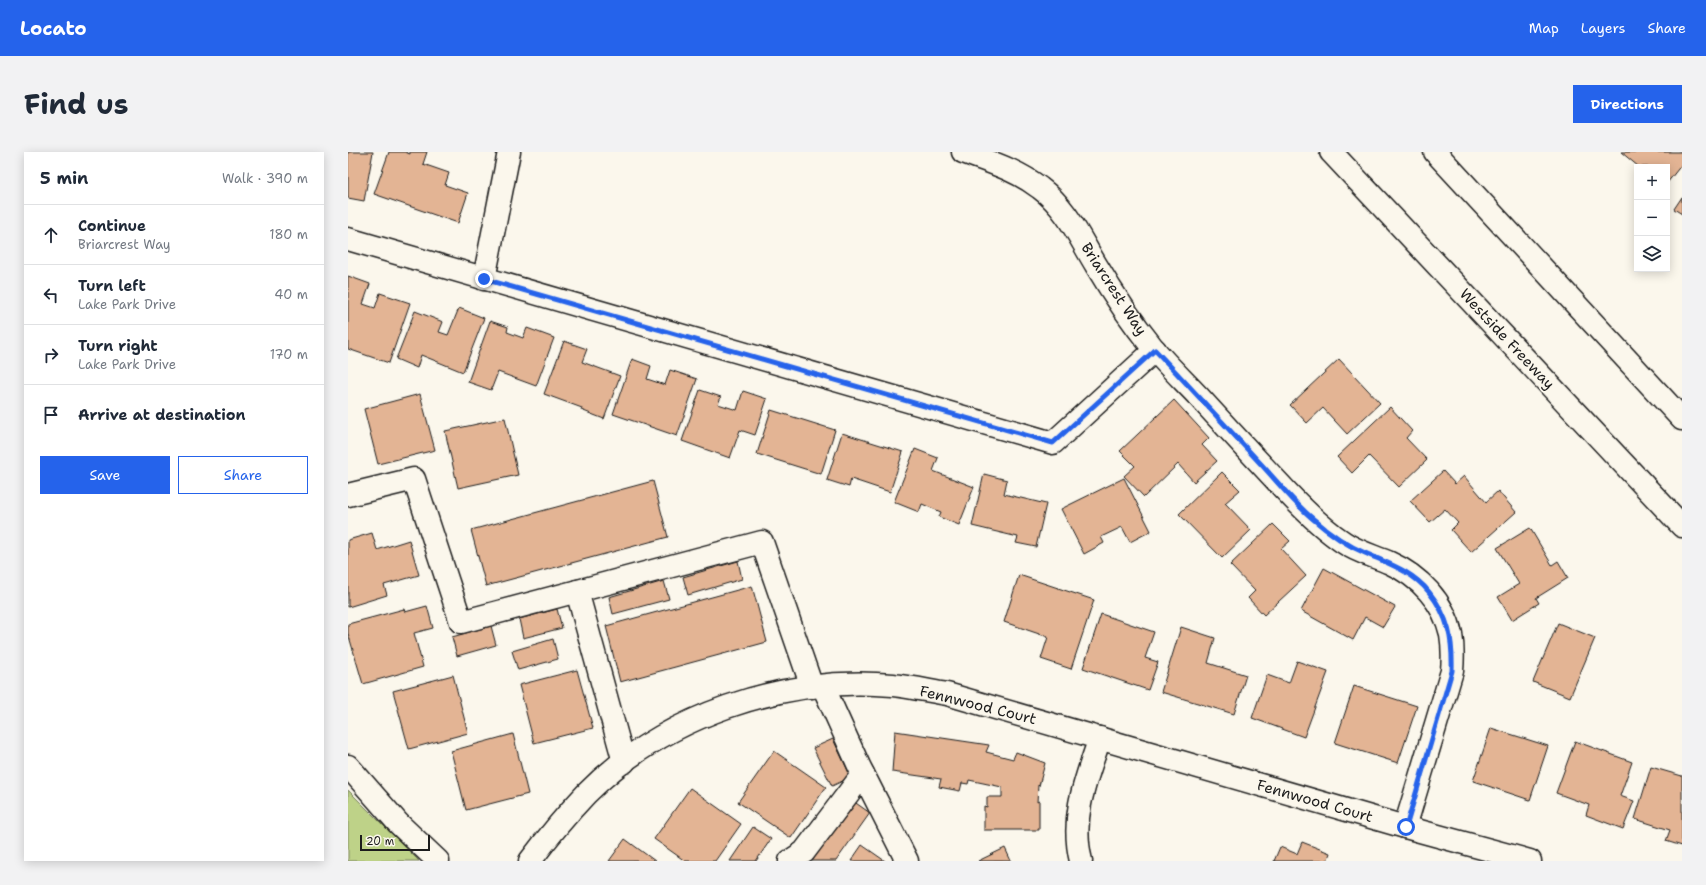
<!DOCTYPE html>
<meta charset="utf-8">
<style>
:root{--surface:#fff;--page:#f2f2f3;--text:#1f2937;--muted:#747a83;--line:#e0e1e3;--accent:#2563eb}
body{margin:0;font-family:"Shantell Sans",sans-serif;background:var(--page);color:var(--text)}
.controls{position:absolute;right:12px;top:12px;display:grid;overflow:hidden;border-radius:0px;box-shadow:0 2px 10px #0003}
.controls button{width:36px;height:36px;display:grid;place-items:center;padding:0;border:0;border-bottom:1px solid var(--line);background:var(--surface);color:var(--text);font:20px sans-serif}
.scale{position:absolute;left:12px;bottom:10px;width:70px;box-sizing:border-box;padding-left:4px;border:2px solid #1c1c1c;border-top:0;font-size:11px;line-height:14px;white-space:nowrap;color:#1c1c1c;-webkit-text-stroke:3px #fbf7ec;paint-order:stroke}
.stop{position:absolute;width:12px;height:12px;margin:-9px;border:3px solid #2563eb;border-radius:50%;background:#fff}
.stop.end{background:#2563eb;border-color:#fff;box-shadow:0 1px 4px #0008}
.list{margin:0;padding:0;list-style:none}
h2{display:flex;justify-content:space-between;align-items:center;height:52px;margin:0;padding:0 16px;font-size:17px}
h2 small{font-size:13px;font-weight:400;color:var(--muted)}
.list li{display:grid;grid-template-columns:26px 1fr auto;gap:12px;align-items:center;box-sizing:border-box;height:60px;padding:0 16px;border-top:1px solid var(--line)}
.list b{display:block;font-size:15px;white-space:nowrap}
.list p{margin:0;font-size:13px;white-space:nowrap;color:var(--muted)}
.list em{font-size:13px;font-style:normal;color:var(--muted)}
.actions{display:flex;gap:8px;padding:12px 16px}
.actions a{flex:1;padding:9px 0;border:1px solid var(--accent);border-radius:0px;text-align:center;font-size:14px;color:var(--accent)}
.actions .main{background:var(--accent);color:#fff}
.icon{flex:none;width:22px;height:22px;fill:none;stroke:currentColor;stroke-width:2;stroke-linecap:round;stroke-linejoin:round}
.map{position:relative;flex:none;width:1334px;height:709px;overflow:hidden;border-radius:0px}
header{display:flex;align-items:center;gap:24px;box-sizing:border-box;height:56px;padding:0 20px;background:var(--accent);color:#fff}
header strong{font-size:19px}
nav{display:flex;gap:22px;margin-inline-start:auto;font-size:14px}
.intro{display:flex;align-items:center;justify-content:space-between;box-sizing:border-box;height:96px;padding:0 24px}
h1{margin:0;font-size:28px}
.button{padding:10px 18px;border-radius:0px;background:var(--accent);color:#fff;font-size:14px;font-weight:700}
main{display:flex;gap:24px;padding:0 24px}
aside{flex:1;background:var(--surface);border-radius:0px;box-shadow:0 2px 10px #0003}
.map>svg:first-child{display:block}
.green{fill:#bed288;stroke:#6d7752}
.building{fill:#e3b494;stroke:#1c1c1c}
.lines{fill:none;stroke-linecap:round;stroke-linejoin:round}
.minor-casing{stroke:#1c1c1c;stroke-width:25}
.highway-casing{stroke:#1c1c1c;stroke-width:25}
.minor{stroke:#fbf7ec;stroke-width:22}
.highway{stroke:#fbf7ec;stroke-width:22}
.route{stroke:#2563eb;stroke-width:5}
.labels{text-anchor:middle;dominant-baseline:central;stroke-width:3.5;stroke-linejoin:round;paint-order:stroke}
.street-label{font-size:15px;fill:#1c1c1c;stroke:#fbf7ec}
</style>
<header>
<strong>Locato</strong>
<nav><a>Map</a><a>Layers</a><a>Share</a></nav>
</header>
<div class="intro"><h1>Find us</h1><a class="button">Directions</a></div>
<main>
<aside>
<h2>5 min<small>Walk · 390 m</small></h2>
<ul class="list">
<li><svg class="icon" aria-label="ahead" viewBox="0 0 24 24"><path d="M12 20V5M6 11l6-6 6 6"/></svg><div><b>Continue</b><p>Briarcrest Way</p></div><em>180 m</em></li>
<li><svg class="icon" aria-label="left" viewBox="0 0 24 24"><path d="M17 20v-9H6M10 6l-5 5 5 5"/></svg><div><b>Turn left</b><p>Lake Park Drive</p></div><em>40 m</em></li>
<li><svg class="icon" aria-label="right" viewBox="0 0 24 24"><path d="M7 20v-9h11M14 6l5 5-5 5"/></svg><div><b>Turn right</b><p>Lake Park Drive</p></div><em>170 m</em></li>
<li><svg class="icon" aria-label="arrive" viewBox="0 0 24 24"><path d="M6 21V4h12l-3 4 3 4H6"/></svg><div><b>Arrive at destination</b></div></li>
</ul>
<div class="actions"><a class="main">Save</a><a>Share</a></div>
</aside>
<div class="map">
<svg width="1334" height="709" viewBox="0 0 1334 709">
<rect width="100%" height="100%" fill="#fbf7ec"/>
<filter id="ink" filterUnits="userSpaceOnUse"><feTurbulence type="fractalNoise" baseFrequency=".025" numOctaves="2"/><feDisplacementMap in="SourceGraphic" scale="8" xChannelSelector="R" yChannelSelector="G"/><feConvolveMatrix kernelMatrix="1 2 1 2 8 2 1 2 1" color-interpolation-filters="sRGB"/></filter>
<g filter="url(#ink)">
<polygon class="green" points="0,638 71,709 0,709"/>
<g class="building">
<polygon points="0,0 25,0 16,49 0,46"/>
<polygon points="41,0 57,0 62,2 62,0 79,0 75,12 101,21 97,33 120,41 110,71 26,42"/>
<polygon points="1273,0 1334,0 1334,12 1319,31 1319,15 1291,15"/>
<polygon points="1334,45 1334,62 1326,57"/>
<polygon points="0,124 22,132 15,152 27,156 32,141 62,151 41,211 0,197"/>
<polygon points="111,156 136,166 115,220 73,203 69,216 48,207 67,159 95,170 91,180 100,183"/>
<polygon points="142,169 160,175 159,180 175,186 179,176 206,186 188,234 150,220 143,238 120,230"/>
<polygon points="216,189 239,197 234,210 272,224 256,267 233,258 234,256 196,242"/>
<polygon points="284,207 303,214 299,227 317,233 322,218 349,227 329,284 265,262"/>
<polygon points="991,207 1032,251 999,282 975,256 959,271 942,253"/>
<polygon points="352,238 373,245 370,252 389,258 395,239 419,247 407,283 392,278 382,306 334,289"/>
<polygon points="72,242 87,298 30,312 16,257"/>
<polygon points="826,248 861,286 854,293 869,309 846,330 830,312 796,345 776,324 787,314 772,299"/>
<polygon points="1042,255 1064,279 1058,286 1079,308 1051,335 1021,304 1004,321 989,305"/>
<polygon points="423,258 487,278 473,322 409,302"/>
<polygon points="157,266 170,323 110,336 97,279"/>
<polygon points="494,281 555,300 542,340 503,327 501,335 479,328"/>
<polygon points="567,297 590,306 585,319 626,335 611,373 591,365 593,360 574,352 571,360 546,350"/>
<polygon points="1095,319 1107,332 1116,324 1138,350 1150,339 1168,360 1123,400 1103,378 1110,371 1097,357 1082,370 1062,349"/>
<polygon points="874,320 892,338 877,351 903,378 874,406 831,362"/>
<polygon points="636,322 659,328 656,342 698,352 688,395 668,391 670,385 624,374"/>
<polygon points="776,326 803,379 782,390 774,375 753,385 756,391 736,402 713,357"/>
<polygon points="305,329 320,385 138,434 123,378"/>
<polygon points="925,372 942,389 933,397 958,424 916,463 900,446 907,439 882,413"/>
<polygon points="1182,376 1204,413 1210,409 1220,426 1188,446 1191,451 1164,468 1150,445 1171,432 1149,396"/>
<polygon points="24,381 29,398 61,388 71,423 36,433 39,443 0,455 0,388"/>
<polygon points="390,409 394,427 340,443 335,425"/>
<polygon points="976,416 1047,455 1035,475 1017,465 1005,488 953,459"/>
<polygon points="671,423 746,448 723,517 693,507 700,485 656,470"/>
<polygon points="316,429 321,447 265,462 261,445"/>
<polygon points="404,434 419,490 272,530 258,474"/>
<polygon points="79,454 85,476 66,481 75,515 15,532 0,481 0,472 56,457 57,460"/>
<polygon points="209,457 214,476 175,486 171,467"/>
<polygon points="753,462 806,480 797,506 810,510 800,538 735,516"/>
<polygon points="1210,471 1247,486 1222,545 1185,530"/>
<polygon points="143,474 148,493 109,504 104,485"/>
<polygon points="833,475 867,486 860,511 898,523 886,562 813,540"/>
<polygon points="205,487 210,507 170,518 164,499"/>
<polygon points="949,509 980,520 956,585 904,566 919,523 941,531"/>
<polygon points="229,518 245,576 186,591 171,533"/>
<polygon points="105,523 120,581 61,597 45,539"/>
<polygon points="1006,534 1069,554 1050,611 987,591"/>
<polygon points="1143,576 1200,594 1182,648 1125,629"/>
<polygon points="547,579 641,593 638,600 665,607 668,600 697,611 691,634 690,633 689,650 691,649 691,678 636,678 636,654 639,655 639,645 654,645 654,635 621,628 620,632 614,631 612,639 591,635 593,627 544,620"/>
<polygon points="165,582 180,642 118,658 103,599"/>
<polygon points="485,587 503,625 484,634 465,596"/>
<polygon points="1227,589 1284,610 1272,644 1286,649 1275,677 1238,663 1241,653 1208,641"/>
<polygon points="426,599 478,635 443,686 390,650"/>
<polygon points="1303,615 1334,624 1334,694 1318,689 1322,678 1287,667"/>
<polygon points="342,636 393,672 367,709 337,709 306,687"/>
<polygon points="505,649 522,661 488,709 464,709"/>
<polygon points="405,675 423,687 408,709 382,709"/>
<polygon points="277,687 307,709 261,709"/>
<polygon points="954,690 982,701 979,709 926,709 932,695 949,702"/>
<polygon points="514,693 537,709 503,709"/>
<polygon points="657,696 663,709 630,709"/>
</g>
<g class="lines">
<g class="minor-casing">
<g id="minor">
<path d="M 615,0 C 642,10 669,18 692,36 C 719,56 731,85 748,113 C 765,142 784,170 805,196 C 819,213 836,229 851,245 C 880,277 910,309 939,340 C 957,359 974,376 995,390 C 1009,400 1026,404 1042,411 C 1071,424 1096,450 1103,482 C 1105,494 1105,507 1104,519 L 1057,675"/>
<polyline points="0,87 705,291 807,198"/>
<polyline points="136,127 161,0"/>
<polyline points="0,343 66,327 113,470 414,390 464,535"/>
<polyline points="229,439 276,610"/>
<polyline points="475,534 511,614 559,709"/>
<polyline points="0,614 50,671 90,709"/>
<path d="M 182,709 C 200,685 218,663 238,642 C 315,564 437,523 545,533 C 563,535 581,539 599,542 L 1057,675 L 1182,709"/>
<polyline points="442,709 456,700 515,622"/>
<path d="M 733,709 C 722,665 738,627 752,586"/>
</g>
</g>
<g class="highway-casing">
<g id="highway">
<polyline points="983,0 1334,374"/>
<polyline points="1087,0 1334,267"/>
</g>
</g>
<use href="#minor" class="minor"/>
<use href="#highway" class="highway"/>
</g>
</g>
<g class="lines" filter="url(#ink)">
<path class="route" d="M 136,127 L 705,291 L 807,198 C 842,235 877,273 912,311 C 929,329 945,350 964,366 C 980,380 998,393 1017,401 C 1041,412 1064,419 1081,440 C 1101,465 1105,488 1104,519 L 1058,675"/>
</g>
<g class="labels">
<g class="street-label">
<text transform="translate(766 137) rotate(57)">Briarcrest Way</text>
<text transform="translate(1159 187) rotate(47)">Westside Freeway</text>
<text transform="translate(630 553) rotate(14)">Fennwood Court</text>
<text transform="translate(967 649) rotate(16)">Fennwood Court</text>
</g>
</g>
</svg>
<div class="controls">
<button>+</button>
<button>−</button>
<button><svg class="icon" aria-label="layers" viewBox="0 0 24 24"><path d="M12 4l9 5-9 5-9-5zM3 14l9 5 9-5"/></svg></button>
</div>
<div class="scale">20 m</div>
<div class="stop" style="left:1058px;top:675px"></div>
<div class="stop end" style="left:136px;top:127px"></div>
</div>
</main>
